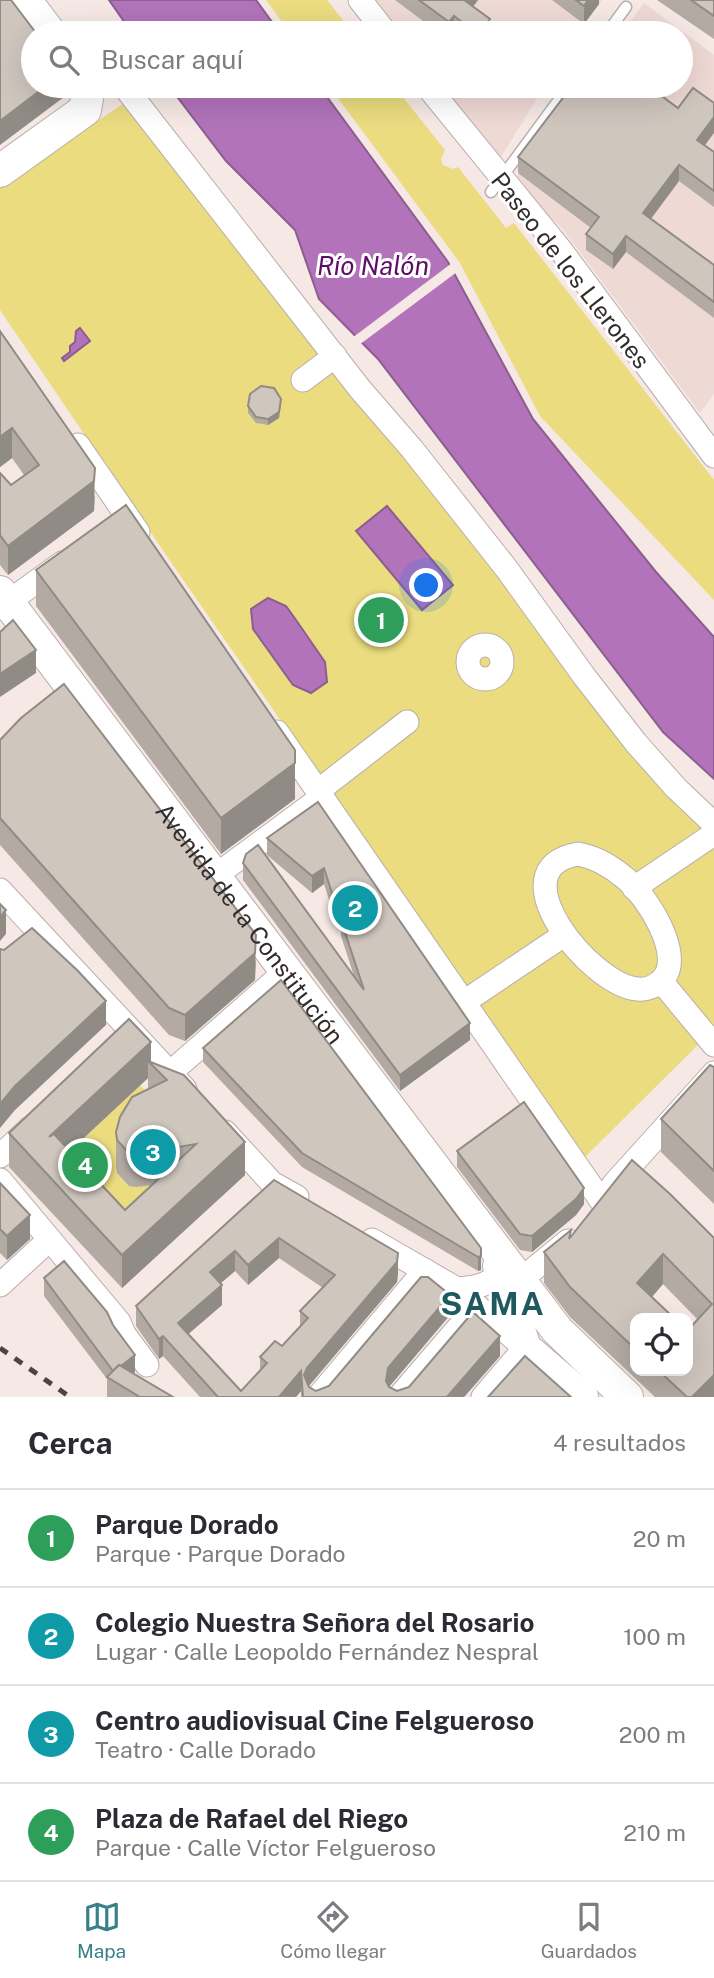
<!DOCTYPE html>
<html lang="es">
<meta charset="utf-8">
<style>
:root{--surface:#fff;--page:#f2f2f3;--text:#2b2b33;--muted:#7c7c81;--line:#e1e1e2;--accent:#398189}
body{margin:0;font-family:"Public Sans",sans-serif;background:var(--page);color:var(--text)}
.controls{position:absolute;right:21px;bottom:21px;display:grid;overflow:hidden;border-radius:14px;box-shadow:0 7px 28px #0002}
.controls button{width:63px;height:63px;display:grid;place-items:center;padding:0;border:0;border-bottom:2px solid var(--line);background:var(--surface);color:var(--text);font:35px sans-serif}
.you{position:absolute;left:427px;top:586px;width:24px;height:24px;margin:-18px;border:5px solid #fff;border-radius:50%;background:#1a73e8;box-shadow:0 0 0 10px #1a73e833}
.badge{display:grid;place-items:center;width:46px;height:46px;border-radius:50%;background:var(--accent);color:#fff;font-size:23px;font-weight:700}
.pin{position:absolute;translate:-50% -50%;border:4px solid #fff;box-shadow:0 2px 7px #0006}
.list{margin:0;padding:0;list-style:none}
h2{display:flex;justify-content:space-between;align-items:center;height:91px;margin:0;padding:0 28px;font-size:30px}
h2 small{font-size:23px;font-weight:400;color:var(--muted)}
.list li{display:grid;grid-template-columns:46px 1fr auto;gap:21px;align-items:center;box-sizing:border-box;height:98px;padding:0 28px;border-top:2px solid var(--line)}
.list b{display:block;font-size:26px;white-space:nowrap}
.list p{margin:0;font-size:23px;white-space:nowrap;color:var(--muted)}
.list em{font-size:23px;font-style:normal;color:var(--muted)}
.icon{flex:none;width:38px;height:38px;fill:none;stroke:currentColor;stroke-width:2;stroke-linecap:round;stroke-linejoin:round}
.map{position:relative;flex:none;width:714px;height:1397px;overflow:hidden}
.search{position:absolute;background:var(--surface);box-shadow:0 7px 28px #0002;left:21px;right:21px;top:21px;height:77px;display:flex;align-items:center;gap:18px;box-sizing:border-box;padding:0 24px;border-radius:38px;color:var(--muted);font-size:26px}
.sheet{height:483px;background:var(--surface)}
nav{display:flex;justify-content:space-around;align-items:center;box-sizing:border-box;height:98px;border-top:2px solid var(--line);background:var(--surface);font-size:19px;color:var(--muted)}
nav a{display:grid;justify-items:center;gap:4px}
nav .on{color:var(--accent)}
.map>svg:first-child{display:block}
.built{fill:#efd9d5}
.green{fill:#eadc7f}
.water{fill:#b273ba;stroke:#8b5e8f;stroke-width:2}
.pier{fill:#f5e8e5}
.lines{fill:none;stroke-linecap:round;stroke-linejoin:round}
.lane-casing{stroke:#baaeab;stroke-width:13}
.street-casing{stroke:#baaeab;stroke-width:25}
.secondary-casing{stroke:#baaeab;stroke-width:34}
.lane{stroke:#fff;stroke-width:10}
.street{stroke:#fff;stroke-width:23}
.secondary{stroke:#fff;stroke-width:32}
.rail{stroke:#4a4443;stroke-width:5;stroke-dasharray:9 9;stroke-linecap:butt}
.wall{fill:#b2aaa3;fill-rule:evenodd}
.shaded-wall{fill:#918b85}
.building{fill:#cfc6be;stroke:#918b85;stroke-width:2;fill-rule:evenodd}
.labels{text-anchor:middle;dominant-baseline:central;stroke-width:6;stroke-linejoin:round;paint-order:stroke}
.street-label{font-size:24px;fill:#312c2b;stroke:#fff}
.water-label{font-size:26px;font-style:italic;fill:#5e0c68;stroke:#fff}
.district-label{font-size:32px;font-weight:bold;letter-spacing:2px;fill:#1e595f;stroke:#fff}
</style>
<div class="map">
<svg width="714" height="1397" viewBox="0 0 714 1397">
<rect width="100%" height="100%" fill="#f5e8e5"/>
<g class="built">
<polygon points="375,0 602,0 578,33 401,33"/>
<polygon points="644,3 714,55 714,394 700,413 562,228 513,182 584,86 681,86 681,33 622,33"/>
<polygon points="441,86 545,86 499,160"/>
</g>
<g class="green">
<polygon points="266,0 327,0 353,33 290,33"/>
<polygon points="329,86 394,86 445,150 441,159 443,165 453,169 458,167 506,228 514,223 714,480 714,600 540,416 460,263"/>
<polygon points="133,97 714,822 714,1029 584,1158 175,568 0,310 0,187"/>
<polygon points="140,1085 170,1117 117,1173 129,1186 163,1179 125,1243 53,1166"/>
</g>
<g class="water">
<polygon points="109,0 256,0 280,33 132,33"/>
<polygon points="169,86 319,86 448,262 533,419 656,572 714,637 714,779 663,732 378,359 319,299 295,230 226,161"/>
<polygon points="80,328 90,341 64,361 62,358 70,352 70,346 75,342 76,331"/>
<polygon points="387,506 453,585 422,610 356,531"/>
<polygon points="268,598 286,606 296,620 325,662 327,682 311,693 293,685 253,629 251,609"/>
</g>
<polygon class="pier" points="452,263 457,272 359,345 352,338"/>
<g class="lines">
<g class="lane-casing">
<g id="lane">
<polyline points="607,33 626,7"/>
<polyline points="491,192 569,86"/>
</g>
</g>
<g class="street-casing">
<g id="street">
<polyline points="360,0 386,33"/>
<polyline points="124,86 360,389 412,449 506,568 584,676 636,743 676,788 714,824"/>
<polyline points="427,86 560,249 714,456"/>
<polyline points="303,380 335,356"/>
<polyline points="78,445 138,532"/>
<polyline points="0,608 62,563"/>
<circle cx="485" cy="662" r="17"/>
<polyline points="277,732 602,1202"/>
<polyline points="318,791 407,722"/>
<path d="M 578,854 C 595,857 612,867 625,878 C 646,895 686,956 662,980 C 656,986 647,990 638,989 C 592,987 494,868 578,854 Z"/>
<polyline points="215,876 322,797"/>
<polyline points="634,888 714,834"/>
<polyline points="0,890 185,1089"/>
<polyline points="661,981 714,1045"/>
<polyline points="464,1002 564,935"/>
<polyline points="170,1073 286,971"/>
<polyline points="225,1132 272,1183 297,1197"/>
<polyline points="0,1156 30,1128"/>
<polyline points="0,1180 119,1322 124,1334 147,1365"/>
<polyline points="613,1185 714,1073"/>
<polyline points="372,1240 457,1289 525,1348 483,1397"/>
<polyline points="519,1281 568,1241"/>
<polyline points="0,1285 49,1240"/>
<path d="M 457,1289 C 474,1288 487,1286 500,1273"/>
<polyline points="318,1397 425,1270"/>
<polyline points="399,1397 477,1306"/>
</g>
</g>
<g class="secondary-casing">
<g id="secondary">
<polyline points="25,0 50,33"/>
<polyline points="0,171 85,110 88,92 86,86"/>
<path id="s1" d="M 0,592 L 557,1330 L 627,1397"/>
<polyline points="499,1266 525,1348 582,1397"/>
</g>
</g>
<use href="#lane" class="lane"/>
<use href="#street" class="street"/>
<use href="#secondary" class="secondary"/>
<polyline class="rail" points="0,1348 70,1397"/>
</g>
<g class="wall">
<polygon points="395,0 478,0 473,7 490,33 439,33"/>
<polygon points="552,0 599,0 599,4 584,24"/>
<polygon points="657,0 714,0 714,39"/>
<polygon points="705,145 714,152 714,207 679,181 651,219 714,265 714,318 626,252 613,269 586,250 586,234 591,228 518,173 518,157"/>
<polygon points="0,331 95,497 94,511 8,575 0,565 0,473 11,485 24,475 12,458 0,467"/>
<polygon points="281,405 279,418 268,425 256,423 248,413 248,406"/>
<polygon points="36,570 295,799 221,854 36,606"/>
<polygon points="0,740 256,961 255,980 185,1041 169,1035 0,845"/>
<polygon points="318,802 470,1040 400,1091 243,880 243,863 354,976 341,936 341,920 343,918 332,909 324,884 312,893 267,855 267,838"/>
<path d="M 129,1019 L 151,1062 L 245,1175 L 122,1288 L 9,1167 L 9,1133 ZM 148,1078 L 148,1089 L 116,1132 L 116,1166 L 117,1173 L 129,1186 L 136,1187 L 153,1185 L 125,1210 L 70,1151 Z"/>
<polygon points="203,1048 481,1248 481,1270 478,1271 302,1167 203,1062"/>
<polygon points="714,1067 714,1204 661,1152 661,1119"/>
<polygon points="457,1151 584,1204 576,1215 532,1252 520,1250 457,1167"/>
<path d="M 274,1180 L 398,1273 L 397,1282 L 308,1387 L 316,1391 L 329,1386 L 450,1315 L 389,1387 L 397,1391 L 500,1356 L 464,1397 L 301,1397 L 301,1391 L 296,1397 L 200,1397 L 163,1356 L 159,1359 L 136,1326 L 136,1306 ZM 279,1258 L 323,1288 L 300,1311 L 300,1326 L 282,1346 L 260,1357 L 260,1371 L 241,1391 L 188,1334 L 222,1305 L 221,1283 L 235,1271 L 248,1285 Z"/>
<polygon points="0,1183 30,1239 7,1260 0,1253"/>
<path d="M 571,1236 L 714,1238 L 714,1397 L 655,1397 L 570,1317 L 544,1283 L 544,1252 ZM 663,1284 L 698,1320 L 688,1371 L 635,1371 L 635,1318 Z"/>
<polygon points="44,1278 135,1372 133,1373 173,1397 107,1397 107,1379 44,1296"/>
</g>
<g class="shaded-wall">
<polygon points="464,0 478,0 464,18"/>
<polygon points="588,0 599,0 599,4 584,24 584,6"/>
<polygon points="454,16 454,33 449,33 449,22"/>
<polygon points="490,19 490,33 479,33"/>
<polygon points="46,86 64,86 64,97 0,145 0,121"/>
<polygon points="714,117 714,133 697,156 697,140"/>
<polygon points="679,165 679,181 643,229 643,213"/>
<polygon points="626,236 626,252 613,269 613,254"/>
<polygon points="281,399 279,418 268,425 268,419"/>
<polygon points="12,428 12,458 0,467 0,437"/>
<polygon points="95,468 94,511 8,575 8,546"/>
<polygon points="36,650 36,673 0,697 0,674"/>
<polygon points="295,763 295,799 221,854 221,818"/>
<polygon points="324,868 324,884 312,893 312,876"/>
<polygon points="6,910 6,934 0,941 0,917"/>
<polygon points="256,935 255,980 185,1041 185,1015"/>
<polygon points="106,1001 106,1025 15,1110 0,1128 0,1104 15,1086"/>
<polygon points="470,1023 470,1040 400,1091 400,1075"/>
<polygon points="151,1042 151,1064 148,1061 148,1078 49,1170 49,1137"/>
<polygon points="245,1142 245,1175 122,1288 122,1255"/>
<polygon points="584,1188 584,1204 576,1215 532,1252 532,1236"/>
<polygon points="30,1215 30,1239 7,1260 7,1236"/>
<polygon points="279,1238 279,1258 248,1285 248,1265"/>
<polygon points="235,1251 235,1271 210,1292 210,1272"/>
<polygon points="398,1253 398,1273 397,1282 307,1388 304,1375 307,1368"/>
<polygon points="663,1254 663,1284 637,1313 637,1283"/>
<polygon points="481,1256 481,1270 478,1271 478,1257"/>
<polygon points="222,1285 222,1305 178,1343 178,1323"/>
<polygon points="450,1295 450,1315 388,1388 386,1381 388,1368"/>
<polygon points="163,1336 163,1356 159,1359 159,1339"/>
<polygon points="500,1336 500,1356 464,1397 447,1397"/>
<polygon points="135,1355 135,1372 119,1385 114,1371"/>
<polygon points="301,1371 301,1391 296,1397 279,1397"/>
<polygon points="714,1375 714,1397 692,1397"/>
</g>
<g class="building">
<polygon points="0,0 11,0 36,33 33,33 33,86 46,86 0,121"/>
<polygon points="419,0 464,0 490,19 479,33 476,33 454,16 449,22"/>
<polygon points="576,0 588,0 584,6"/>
<polygon points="691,0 714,0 714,16"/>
<polygon points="572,86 648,86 678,108 693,88 714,103 714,117 697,140 714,152 714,191 679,165 643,213 714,265 714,302 626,236 613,254 586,234 599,217 518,157"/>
<polygon points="0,331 95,468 94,481 8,546 0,535 0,473 11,485 39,465 12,428 0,437"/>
<polygon points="261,386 274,388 281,399 279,412 268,419 256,417 248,406 250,394"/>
<polygon points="126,505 295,750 295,763 221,818 36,570"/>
<polygon points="13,620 36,650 0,674 0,632"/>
<polygon points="64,684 256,935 255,953 185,1015 169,1008 0,818 0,740 21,718"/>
<polygon points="318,802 470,1023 400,1075 243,863 246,854 258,845 364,990 341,920 353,911 332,893 324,868 312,876 267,838"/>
<polygon points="0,904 6,910 0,917"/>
<polygon points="32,928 77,970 106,1001 15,1086 0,1104 0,949 4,950"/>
<polygon points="281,980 481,1248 481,1256 478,1257 302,1153 203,1048"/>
<polygon points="129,1019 151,1042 49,1137 54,1134 125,1210 196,1144 136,1154 129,1153 117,1140 116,1132 120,1117 132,1097 167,1080 148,1061 184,1075 245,1142 122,1255 9,1133"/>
<polygon points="710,1065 714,1067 714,1171 661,1119"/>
<polygon points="524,1102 584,1188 576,1199 532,1236 520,1234 457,1151"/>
<polygon points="632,1160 670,1194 714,1238 714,1375 692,1397 687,1397 659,1371 688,1371 688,1330 712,1304 663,1254 637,1283 674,1318 635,1318 635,1349 570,1287 544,1252 571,1230 569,1239"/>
<path d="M 274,1180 L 398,1253 L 397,1262 L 307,1368 L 304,1375 L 309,1387 L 316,1391 L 329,1386 L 421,1277 L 428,1277 L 450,1295 L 388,1368 L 386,1381 L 389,1387 L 397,1391 L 409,1387 L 473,1312 L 500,1336 L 447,1397 L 303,1397 L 301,1371 L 279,1397 L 218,1397 L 163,1336 L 159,1339 L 136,1306 ZM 279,1238 L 335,1275 L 300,1311 L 308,1318 L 282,1346 L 275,1341 L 260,1357 L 267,1363 L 241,1391 L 178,1323 L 222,1285 L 210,1272 L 235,1251 L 248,1265 Z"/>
<polygon points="0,1183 30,1215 7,1236 0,1229"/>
<polygon points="64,1261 107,1312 113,1325 135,1355 121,1366 119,1365 113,1371 44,1278"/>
<polygon points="525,1356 571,1397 488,1397"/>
<polygon points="119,1365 173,1397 140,1397 107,1377"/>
</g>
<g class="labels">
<g class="street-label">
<text transform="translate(571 270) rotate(52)">Paseo de los Llerones</text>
<text stroke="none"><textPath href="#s1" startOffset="415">Avenida de la Constitución</textPath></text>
</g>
<g class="water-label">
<text x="373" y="265">Río Nalón</text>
</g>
<g class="district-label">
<text x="493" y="1303">SAMA</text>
</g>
</g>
</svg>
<div class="controls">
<button><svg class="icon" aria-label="locate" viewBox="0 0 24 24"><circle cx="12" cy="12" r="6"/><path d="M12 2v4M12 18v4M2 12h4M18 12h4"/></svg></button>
</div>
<div class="you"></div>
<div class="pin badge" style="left:381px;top:620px;background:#2e9e5b">1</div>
<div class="pin badge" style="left:355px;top:908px;background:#0f9aa8">2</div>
<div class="pin badge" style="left:153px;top:1152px;background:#0f9aa8">3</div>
<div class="pin badge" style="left:85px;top:1165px;background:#2e9e5b">4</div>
<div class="search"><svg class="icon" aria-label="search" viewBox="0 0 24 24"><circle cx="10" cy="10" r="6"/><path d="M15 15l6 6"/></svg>Buscar aquí</div>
</div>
<section class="sheet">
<h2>Cerca<small>4 resultados</small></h2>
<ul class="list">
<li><span class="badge" style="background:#2e9e5b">1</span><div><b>Parque Dorado</b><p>Parque · Parque Dorado</p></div><em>20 m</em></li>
<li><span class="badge" style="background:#0f9aa8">2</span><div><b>Colegio Nuestra Señora del Rosario</b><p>Lugar · Calle Leopoldo Fernández Nespral</p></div><em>100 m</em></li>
<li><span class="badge" style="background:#0f9aa8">3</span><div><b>Centro audiovisual Cine Felgueroso</b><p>Teatro · Calle Dorado</p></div><em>200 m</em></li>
<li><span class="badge" style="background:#2e9e5b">4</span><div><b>Plaza de Rafael del Riego</b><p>Parque · Calle Víctor Felgueroso</p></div><em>210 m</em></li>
</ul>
</section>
<nav>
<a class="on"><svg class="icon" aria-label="map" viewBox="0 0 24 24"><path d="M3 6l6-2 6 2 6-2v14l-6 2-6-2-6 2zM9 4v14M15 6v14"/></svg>Mapa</a>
<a><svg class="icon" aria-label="directions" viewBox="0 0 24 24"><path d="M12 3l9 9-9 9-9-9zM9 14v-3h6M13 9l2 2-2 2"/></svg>Cómo llegar</a>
<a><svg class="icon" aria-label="saved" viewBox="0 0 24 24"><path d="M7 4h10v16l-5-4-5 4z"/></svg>Guardados</a>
</nav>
